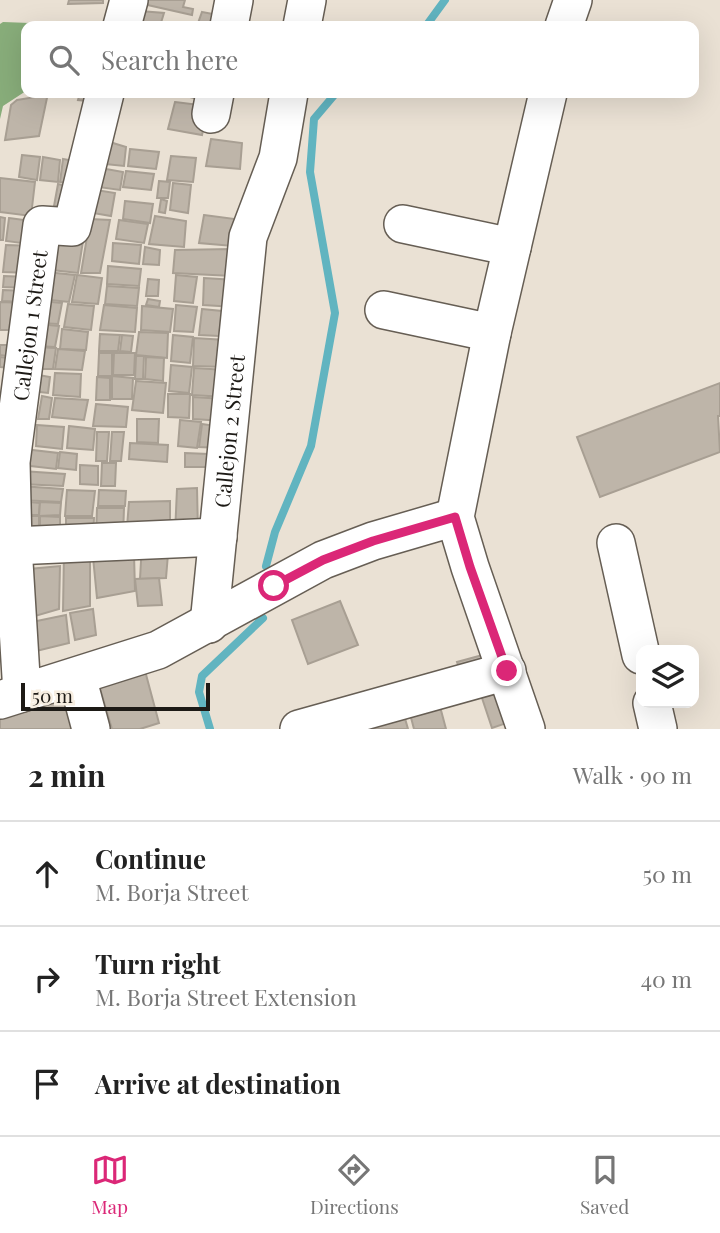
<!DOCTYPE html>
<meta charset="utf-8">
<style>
:root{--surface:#fff;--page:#f6f6f6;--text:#222;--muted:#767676;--line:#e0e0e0;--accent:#db2777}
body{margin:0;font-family:"Playfair Display",serif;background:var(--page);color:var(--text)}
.controls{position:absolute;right:21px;bottom:21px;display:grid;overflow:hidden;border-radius:14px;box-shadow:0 7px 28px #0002}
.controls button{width:63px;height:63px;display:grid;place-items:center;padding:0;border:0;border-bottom:2px solid var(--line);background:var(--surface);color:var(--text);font:35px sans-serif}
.scale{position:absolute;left:21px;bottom:18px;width:189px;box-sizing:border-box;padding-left:7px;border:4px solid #1d1a16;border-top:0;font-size:19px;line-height:24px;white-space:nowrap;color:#1d1a16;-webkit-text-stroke:5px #f7eee1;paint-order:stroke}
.stop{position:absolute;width:21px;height:21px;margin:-16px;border:5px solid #db2777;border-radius:50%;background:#fff}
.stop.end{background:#db2777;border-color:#fff;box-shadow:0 2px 7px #0008}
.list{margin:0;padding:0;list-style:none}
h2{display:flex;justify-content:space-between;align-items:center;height:91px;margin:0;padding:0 28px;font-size:30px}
h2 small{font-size:23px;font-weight:400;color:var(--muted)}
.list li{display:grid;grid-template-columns:46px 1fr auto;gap:21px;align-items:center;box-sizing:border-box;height:105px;padding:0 28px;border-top:2px solid var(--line)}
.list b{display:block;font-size:26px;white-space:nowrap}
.list p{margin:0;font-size:23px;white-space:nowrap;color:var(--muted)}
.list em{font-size:23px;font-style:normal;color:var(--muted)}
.icon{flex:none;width:38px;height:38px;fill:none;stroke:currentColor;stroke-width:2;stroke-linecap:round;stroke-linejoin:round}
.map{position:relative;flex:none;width:720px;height:729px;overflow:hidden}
.search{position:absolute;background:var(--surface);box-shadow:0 7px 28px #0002;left:21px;right:21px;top:21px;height:77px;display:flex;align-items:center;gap:18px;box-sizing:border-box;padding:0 24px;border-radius:14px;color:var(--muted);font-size:26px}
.sheet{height:406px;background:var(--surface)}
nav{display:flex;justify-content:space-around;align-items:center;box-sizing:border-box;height:98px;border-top:2px solid var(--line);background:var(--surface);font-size:19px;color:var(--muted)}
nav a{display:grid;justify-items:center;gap:4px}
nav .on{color:var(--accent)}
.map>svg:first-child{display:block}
.forest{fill:#88ad7a}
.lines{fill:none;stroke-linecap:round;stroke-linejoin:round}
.stream{stroke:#61b4c0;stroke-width:8}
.building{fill:#beb5a9;stroke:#a89f93;stroke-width:2}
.minor-casing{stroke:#665e54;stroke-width:40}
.minor{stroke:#fff;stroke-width:37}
.route{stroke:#db2777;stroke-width:9}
.labels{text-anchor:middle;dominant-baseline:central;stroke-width:7;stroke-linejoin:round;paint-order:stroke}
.street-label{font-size:21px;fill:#1d1a16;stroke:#f7eee1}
</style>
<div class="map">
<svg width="720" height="729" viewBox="0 0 720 729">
<rect width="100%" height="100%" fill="#eae1d4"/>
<polygon class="forest" points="3,22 30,23 35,26 26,26 26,91 3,106 0,119 0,24"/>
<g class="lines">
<g class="stream">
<polyline points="426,26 445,0"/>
<polyline points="266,566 275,532 311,446 335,313 310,172 314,119 336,93"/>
<polyline points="210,729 199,692 202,676 263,618"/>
</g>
</g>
<g class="building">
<polygon points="69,0 103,0 103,3 68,4"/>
<polygon points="144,0 185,0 183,7 193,9 192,15 143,4"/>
<polygon points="140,11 164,13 160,26 136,26"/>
<polygon points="202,12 229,17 226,26 197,26"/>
<polygon points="36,93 48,93 39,136 5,140 11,105 17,100 36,97"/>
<polygon points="80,93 102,93 99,102 78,100"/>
<polygon points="174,93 210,93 206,101"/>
<polygon points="175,102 208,106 202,135 168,129"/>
<polygon points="211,139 242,143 240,169 206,166"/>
<polygon points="113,143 126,147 124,166 96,163 99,145"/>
<polygon points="130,149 159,152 156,169 128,166"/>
<polygon points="22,155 40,157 37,180 19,177"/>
<polygon points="171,156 196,158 193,182 167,180"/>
<polygon points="43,157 60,160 58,182 40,180"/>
<polygon points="63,159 81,162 78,185 60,182"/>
<polygon points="95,167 123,172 120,190 91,186"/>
<polygon points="126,171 154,174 151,190 123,187"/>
<polygon points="0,178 35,182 31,216 0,212"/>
<polygon points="159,181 170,182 168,198 157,198"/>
<polygon points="173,183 191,185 188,213 170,210"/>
<polygon points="58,184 75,188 72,210 54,206"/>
<polygon points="96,190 115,193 111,216 93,213"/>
<polygon points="161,199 167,201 165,213 159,212"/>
<polygon points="125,201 153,204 150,223 123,219"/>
<polygon points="204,215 235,219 233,246 199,243"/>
<polygon points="155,216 186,221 184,247 149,244"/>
<polygon points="0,217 5,218 3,240 0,240"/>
<polygon points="9,218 32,221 29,244 6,241"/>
<polygon points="90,219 110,220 100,273 81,273"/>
<polygon points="119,220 148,224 144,243 116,239"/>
<polygon points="55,239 83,241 78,273 52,270"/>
<polygon points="113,243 141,245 139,264 112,261"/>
<polygon points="6,245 35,246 31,273 3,272"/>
<polygon points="145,247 160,250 159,265 143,264"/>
<polygon points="232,249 232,276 173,273 175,250"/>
<polygon points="108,266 141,269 139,286 107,284"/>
<polygon points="46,272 75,275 69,302 41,299"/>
<polygon points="77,275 102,278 98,304 72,302"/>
<polygon points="176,275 197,277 193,303 174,301"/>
<polygon points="4,276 28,277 27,288 3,287"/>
<polygon points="204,278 235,280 235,307 203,305"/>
<polygon points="148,279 159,280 158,296 146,296"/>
<polygon points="107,286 139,288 137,306 105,304"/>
<polygon points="3,290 27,291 26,302 2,301"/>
<polygon points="148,299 160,301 159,307 146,305"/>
<polygon points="41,301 62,303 58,324 39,323"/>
<polygon points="0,302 27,303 23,330 0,330"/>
<polygon points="68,304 94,306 91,330 64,327"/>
<polygon points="104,305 137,308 135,332 100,330"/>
<polygon points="176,305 197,307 193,332 174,331"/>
<polygon points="142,306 173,309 170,332 141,330"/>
<polygon points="202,309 222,311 219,336 199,335"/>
<polygon points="38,324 59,326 55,347 36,346"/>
<polygon points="62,329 88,332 86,350 60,349"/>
<polygon points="139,332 168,333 167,358 136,355"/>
<polygon points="100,334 120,335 118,351 99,351"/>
<polygon points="122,335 133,336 131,352 120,351"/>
<polygon points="173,335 193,337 190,363 171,361"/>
<polygon points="194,338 226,340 225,367 193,366"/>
<polygon points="0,345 14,345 13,357 0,355"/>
<polygon points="36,347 56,348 53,369 34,369"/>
<polygon points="58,349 85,351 82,370 55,369"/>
<polygon points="99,353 112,353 112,376 98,376"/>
<polygon points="114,353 135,353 134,375 113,375"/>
<polygon points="136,356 144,356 143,379 135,379"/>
<polygon points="0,357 17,359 17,369 0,367"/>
<polygon points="146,357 164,358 163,381 145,379"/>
<polygon points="171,365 192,367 189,393 169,391"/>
<polygon points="194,368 226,370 225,397 192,395"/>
<polygon points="55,373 81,374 80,397 53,395"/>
<polygon points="33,374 50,377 48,393 31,391"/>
<polygon points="112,376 133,378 132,399 112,399"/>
<polygon points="97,377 110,378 110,400 96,400"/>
<polygon points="136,381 166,383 163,413 132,410"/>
<polygon points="720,383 720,416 718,416 720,452 600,497 577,437"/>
<polygon points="168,394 190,394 189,418 168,417"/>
<polygon points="42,396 52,398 49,419 38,419"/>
<polygon points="193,397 224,399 224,421 193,419"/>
<polygon points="55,398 88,400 84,420 52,417"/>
<polygon points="96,404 128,407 126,427 93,426"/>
<polygon points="137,419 159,419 158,443 137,442"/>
<polygon points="180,420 201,422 197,448 178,446"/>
<polygon points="202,424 223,427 220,448 199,447"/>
<polygon points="37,425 64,427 62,449 36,446"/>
<polygon points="69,426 95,429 93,450 67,448"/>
<polygon points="97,432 109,432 107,461 96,461"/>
<polygon points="112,432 124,432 121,461 110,461"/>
<polygon points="130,443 168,445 167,462 129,459"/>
<polygon points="24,449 58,453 56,469 22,465"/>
<polygon points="60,452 77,454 76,470 58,468"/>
<polygon points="185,453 208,454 208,467 185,467"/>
<polygon points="102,463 116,463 115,486 101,486"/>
<polygon points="80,465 98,466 98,485 80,484"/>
<polygon points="22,471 65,474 63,486 21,484"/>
<polygon points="20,486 63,489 61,502 19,500"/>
<polygon points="197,488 198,533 175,534 177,489"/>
<polygon points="67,490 95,491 92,516 65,516"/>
<polygon points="99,490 126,491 125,506 98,506"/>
<polygon points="19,501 40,503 39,515 18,515"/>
<polygon points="170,501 170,528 127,527 129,502"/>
<polygon points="40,502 61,503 60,515 39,516"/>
<polygon points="97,508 124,508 123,536 96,536"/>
<polygon points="18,516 39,516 39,528 19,530"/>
<polygon points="40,516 60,517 60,527 40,528"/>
<polygon points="66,518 94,518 93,536 66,536"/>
<polygon points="169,542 166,578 140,579 142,544"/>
<polygon points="64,553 90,555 90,606 63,611"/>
<polygon points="134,554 135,591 97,598 93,557"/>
<polygon points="60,566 59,609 25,619 29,569"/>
<polygon points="159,578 162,605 138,606 135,579"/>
<polygon points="340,601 358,645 308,664 292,620"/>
<polygon points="93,609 96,635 75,640 70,613"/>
<polygon points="66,615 69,643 28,653 22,624"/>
<polygon points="490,653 462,676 457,662"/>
<polygon points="144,667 159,723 140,729 112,729 98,682"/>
<polygon points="508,694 518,719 492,728 481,695"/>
<polygon points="66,698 74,729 0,729 0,717"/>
<polygon points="438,699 446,729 414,729 408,706"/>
<polygon points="402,708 408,729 375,729 372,717"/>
</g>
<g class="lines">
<g class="minor-casing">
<g id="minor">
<polyline points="122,26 129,0"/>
<polyline points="229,26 234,0"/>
<polyline points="302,26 307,0"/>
<polyline points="564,26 573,0"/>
<polyline points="211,114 215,93"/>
<polyline points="403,224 512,247"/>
<polyline points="384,310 492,333"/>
<polyline points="616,543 641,655"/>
<polyline points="13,546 218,537"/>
<path id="s1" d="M 209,624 L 248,237 L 278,158 L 289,93"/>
<polyline points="77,677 91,729"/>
<path id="s2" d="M 22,693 L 13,546 L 11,462 L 42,225 L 72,227 L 105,93"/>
<polyline points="0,700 158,650 323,560 373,541 455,517"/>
<polyline points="652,703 658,729"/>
<polyline points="299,729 507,671"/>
<polyline points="526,729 470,567 455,517 492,333 548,93"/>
</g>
</g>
<use href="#minor" class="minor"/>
</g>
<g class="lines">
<polyline class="route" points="274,586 323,560 373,541 455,517 470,567 507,671"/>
</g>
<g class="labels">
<g class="street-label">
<text stroke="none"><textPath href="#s2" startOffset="369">Callejon 1 Street</textPath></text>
<text stroke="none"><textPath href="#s1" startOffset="194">Callejon 2 Street</textPath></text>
</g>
</g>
</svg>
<div class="controls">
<button><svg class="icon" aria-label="layers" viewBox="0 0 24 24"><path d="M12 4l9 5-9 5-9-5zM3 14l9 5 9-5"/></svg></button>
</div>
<div class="scale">50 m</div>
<div class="stop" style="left:274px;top:586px"></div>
<div class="stop end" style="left:507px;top:671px"></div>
<div class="search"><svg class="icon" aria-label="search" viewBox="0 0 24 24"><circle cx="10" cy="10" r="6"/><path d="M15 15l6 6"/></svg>Search here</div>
</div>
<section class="sheet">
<h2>2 min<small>Walk · 90 m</small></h2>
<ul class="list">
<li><svg class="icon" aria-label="ahead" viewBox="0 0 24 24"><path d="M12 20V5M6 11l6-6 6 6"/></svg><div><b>Continue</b><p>M. Borja Street</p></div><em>50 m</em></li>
<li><svg class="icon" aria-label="right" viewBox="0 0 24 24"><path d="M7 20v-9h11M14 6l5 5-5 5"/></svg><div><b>Turn right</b><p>M. Borja Street Extension</p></div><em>40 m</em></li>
<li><svg class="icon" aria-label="arrive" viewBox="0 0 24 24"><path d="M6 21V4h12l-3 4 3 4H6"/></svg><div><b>Arrive at destination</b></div></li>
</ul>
</section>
<nav>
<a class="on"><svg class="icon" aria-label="map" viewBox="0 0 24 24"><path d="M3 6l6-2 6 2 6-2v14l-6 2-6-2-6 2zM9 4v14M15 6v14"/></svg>Map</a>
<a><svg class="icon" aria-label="directions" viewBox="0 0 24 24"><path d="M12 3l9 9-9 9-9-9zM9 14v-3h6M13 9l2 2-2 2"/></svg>Directions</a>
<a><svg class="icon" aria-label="saved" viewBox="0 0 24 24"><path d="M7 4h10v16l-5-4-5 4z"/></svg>Saved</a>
</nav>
